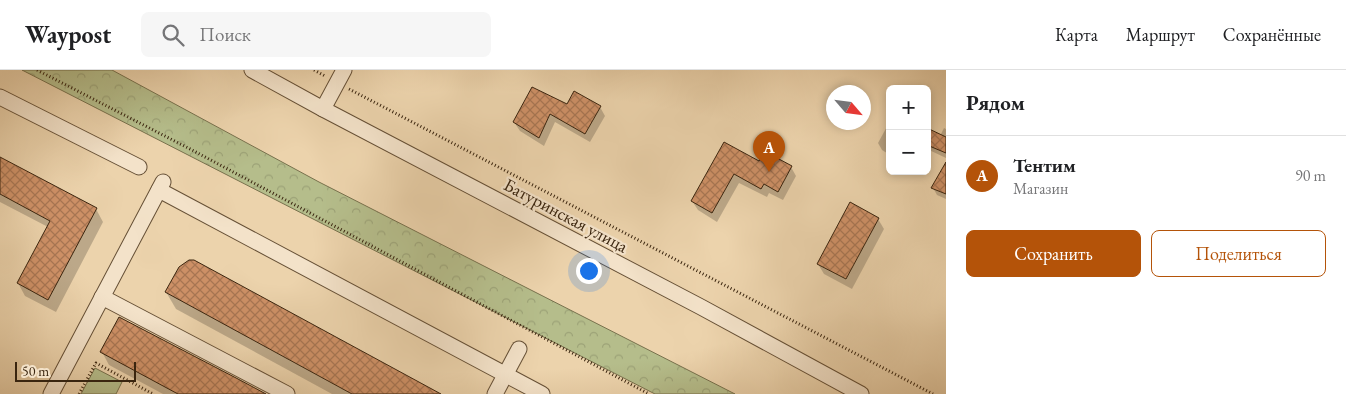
<!DOCTYPE html>
<html lang="ru">
<meta charset="utf-8">
<style>
:root{--surface:#fff;--page:#f6f6f6;--text:#202124;--muted:#757577;--line:#e0e0e0;--accent:#b45309}
body{margin:0;font-family:"EB Garamond",serif;background:var(--page);color:var(--text)}
.controls{position:absolute;right:15px;top:15px;display:grid;overflow:hidden;border-radius:8px;box-shadow:0 2px 8px #0003}
.controls button{width:45px;height:45px;display:grid;place-items:center;padding:0;border:0;border-bottom:1px solid var(--line);background:var(--surface);color:var(--text);font:25px sans-serif}
.compass{position:absolute;left:826px;top:15px;width:45px;height:45px;border-radius:50%;background:var(--surface);box-shadow:0 2px 8px #0003;rotate:118deg}
.scale{position:absolute;left:15px;bottom:12px;width:121px;box-sizing:border-box;padding-left:5px;border:2px solid #3a250f;border-top:0;font-size:14px;line-height:18px;white-space:nowrap;color:#3a250f;-webkit-text-stroke:4px #f3e2c9;paint-order:stroke}
.you{position:absolute;left:588px;top:200px;width:18px;height:18px;margin:-12px;border:4px solid #fff;border-radius:50%;background:#1a73e8;box-shadow:0 0 0 8px #1a73e833}
.badge{display:grid;place-items:center;width:32px;height:32px;border-radius:50%;background:var(--accent);color:#fff;font-size:16px;font-weight:700}
.pin{position:absolute;translate:-50% -41px;filter:drop-shadow(0 1px 2px #0008)}
.pin::after{content:'';position:absolute;top:26px;width:18px;height:15px;background:inherit;clip-path:polygon(0 0,100% 0,50% 100%)}
.list{margin:0;padding:0;list-style:none}
h2{display:flex;justify-content:space-between;align-items:center;height:65px;margin:0;padding:0 20px;font-size:21px}
h2 small{font-size:16px;font-weight:400;color:var(--muted)}
.list li{display:grid;grid-template-columns:32px 1fr auto;gap:15px;align-items:center;box-sizing:border-box;height:80px;padding:0 20px;border-top:1px solid var(--line)}
.list b{display:block;font-size:19px;white-space:nowrap}
.list p{margin:0;font-size:16px;white-space:nowrap;color:var(--muted)}
.list em{font-size:16px;font-style:normal;color:var(--muted)}
.actions{display:flex;gap:10px;padding:15px 20px}
.actions a{flex:1;padding:11px 0;border:1px solid var(--accent);border-radius:8px;text-align:center;font-size:18px;color:var(--accent)}
.actions .main{background:var(--accent);color:#fff}
.icon{flex:none;width:28px;height:28px;fill:none;stroke:currentColor;stroke-width:2;stroke-linecap:round;stroke-linejoin:round}
.map{position:relative;flex:none;width:946px;height:324px;overflow:hidden}
header{display:flex;align-items:center;gap:30px;box-sizing:border-box;height:70px;padding:0 25px;background:var(--surface);border-bottom:1px solid var(--line)}
header strong{font-size:24px}
nav{display:flex;gap:28px;margin-inline-start:auto;font-size:18px}
.search{width:350px;height:45px;background:var(--page);display:flex;align-items:center;gap:12px;box-sizing:border-box;padding:0 18px;border-radius:8px;color:var(--muted);font-size:19px}
main{display:flex}
aside{flex:1;background:var(--surface)}
.map>svg:first-child{display:block}
.green{fill:#b5bd8b;stroke:#78714d}
.forest{fill:url(#forest-crowns);stroke:#78714d}
.shadow{fill:#0003}
.building{fill:url(#building-cross-hatch);stroke:#3a250f}
.lines{fill:none;stroke-linecap:round;stroke-linejoin:round}
.minor-casing{stroke:#665036;stroke-width:17}
.path{stroke:#3a250f;stroke-width:3;stroke-dasharray:1 2.5;stroke-linecap:butt}
.minor{stroke:#f3e2c9;stroke-width:15}
.labels{text-anchor:middle;dominant-baseline:central;stroke-width:4.5;stroke-linejoin:round;paint-order:stroke}
.street-label{font-size:18px;fill:#3a250f;stroke:#f3e2c9}
</style>
<header>
<strong>Waypost</strong>
<div class="search"><svg class="icon" aria-label="search" viewBox="0 0 24 24"><circle cx="10" cy="10" r="6"/><path d="M15 15l6 6"/></svg>Поиск</div>
<nav><a>Карта</a><a>Маршрут</a><a>Сохранённые</a></nav>
</header>
<main>
<div class="map">
<svg width="946" height="324" viewBox="0 0 946 324">
<defs>
<pattern id="forest-crowns" width="20" height="18" patternUnits="userSpaceOnUse" patternTransform="scale(1.25)"><rect width="20" height="18" fill="#b5bd8b"/><path d="M2 6a3 3 0 1 1 6 0M12 15a3 3 0 1 1 6 0" fill="none" stroke="#9ca277"/></pattern>
<pattern id="building-cross-hatch" width="8" height="8" patternUnits="userSpaceOnUse" patternTransform="scale(1.25)"><rect width="8" height="8" fill="#ce9167"/><path d="M0 0l8 8M0 8l8-8" fill="none" stroke="#a87653"/></pattern>
</defs>
<rect width="100%" height="100%" fill="#ecd3ac"/>
<filter id="stains"><feTurbulence type="fractalNoise" baseFrequency=".004" numOctaves="4"/><feColorMatrix values="0 0 0 0 .2 0 0 0 0 .09 0 0 0 0 .02 0 0 0 .5 -.17"/></filter>
<radialGradient id="worn" r=".72"><stop offset=".6" stop-color="#630" stop-opacity="0"/><stop offset="1" stop-color="#630" stop-opacity=".3"/></radialGradient>
<polygon class="green" points="95,298 122,312 116,324 81,324"/>
<polygon class="forest" points="22,0 112,0 319,112 735,324 655,324"/>
<g class="shadow">
<polygon points="568,35 600,37 605,46 590,72 555,52 544,76 520,61 514,52"/>
<polygon points="890,51 890,85 882,80 878,73"/>
<polygon points="944,58 946,59 946,88 927,79 927,59 940,66"/>
<polygon points="725,73 759,93 791,97 796,106 783,130 769,123 767,127 739,113 717,152 698,140 692,131"/>
<polygon points="0,89 96,139 103,152 56,242 25,226 18,213 48,157 0,132"/>
<polygon points="946,94 946,129 937,125 933,118"/>
<polygon points="878,149 884,159 852,219 824,204 818,194"/>
<polygon points="166,222 438,324 332,324 176,239"/>
<polygon points="102,282 263,324 163,324 109,295"/>
</g>
<g class="building">
<polygon points="532,17 567,34 574,21 601,36 585,64 550,44 539,68 513,52"/>
<polygon points="927,58 946,67 946,83 927,75"/>
<polygon points="724,72 759,91 764,81 792,96 778,122 764,114 761,119 734,104 712,143 691,131"/>
<polygon points="0,87 97,138 48,230 17,213 50,151 0,124"/>
<polygon points="946,92 946,124 931,118"/>
<polygon points="850,132 879,148 846,209 817,194"/>
<polygon points="189,190 194,190 441,324 352,324 165,222 179,197"/>
<polygon points="119,247 238,309 266,324 178,324 100,282"/>
</g>
<g class="lines">
<g class="minor-casing">
<g id="minor">
<polyline points="252,0 323,39 701,237 861,324"/>
<polyline points="0,27 139,97"/>
<polyline points="323,39 344,0"/>
<polyline points="159,120 542,324"/>
<polyline points="102,227 287,324"/>
<polyline points="51,324 163,112"/>
<polyline points="495,324 519,279"/>
</g>
</g>
<g class="path">
<polyline points="37,0 192,80 649,324"/>
<polyline points="314,0 325,6"/>
<polyline points="349,19 933,324"/>
<polyline points="79,324 96,293 153,324"/>
</g>
<use href="#minor" class="minor"/>
</g>
<g class="labels">
<g class="street-label">
<text transform="translate(566 145) rotate(28)">Батуринская улица</text>
</g>
</g>
<rect width="100%" height="100%" filter="url(#stains)"/>
<rect width="100%" height="100%" fill="url(#worn)"/>
</svg>
<div class="controls">
<button>+</button>
<button>−</button>
</div>
<svg class="compass" viewBox="-18 -18 36 36"><path d="M0-13l5 13h-10z" fill="#e53935"/><path d="M0 13l5-13h-10z" fill="#757577"/></svg>
<div class="scale">50 m</div>
<div class="you"></div>
<div class="pin badge" style="left:769px;top:102px">A</div>
</div>
<aside>
<h2>Рядом<small></small></h2>
<ul class="list">
<li><span class="badge">A</span><div><b>Тентим</b><p>Магазин</p></div><em>90 m</em></li>
</ul>
<div class="actions"><a class="main">Сохранить</a><a>Поделиться</a></div>
</aside>
</main>
